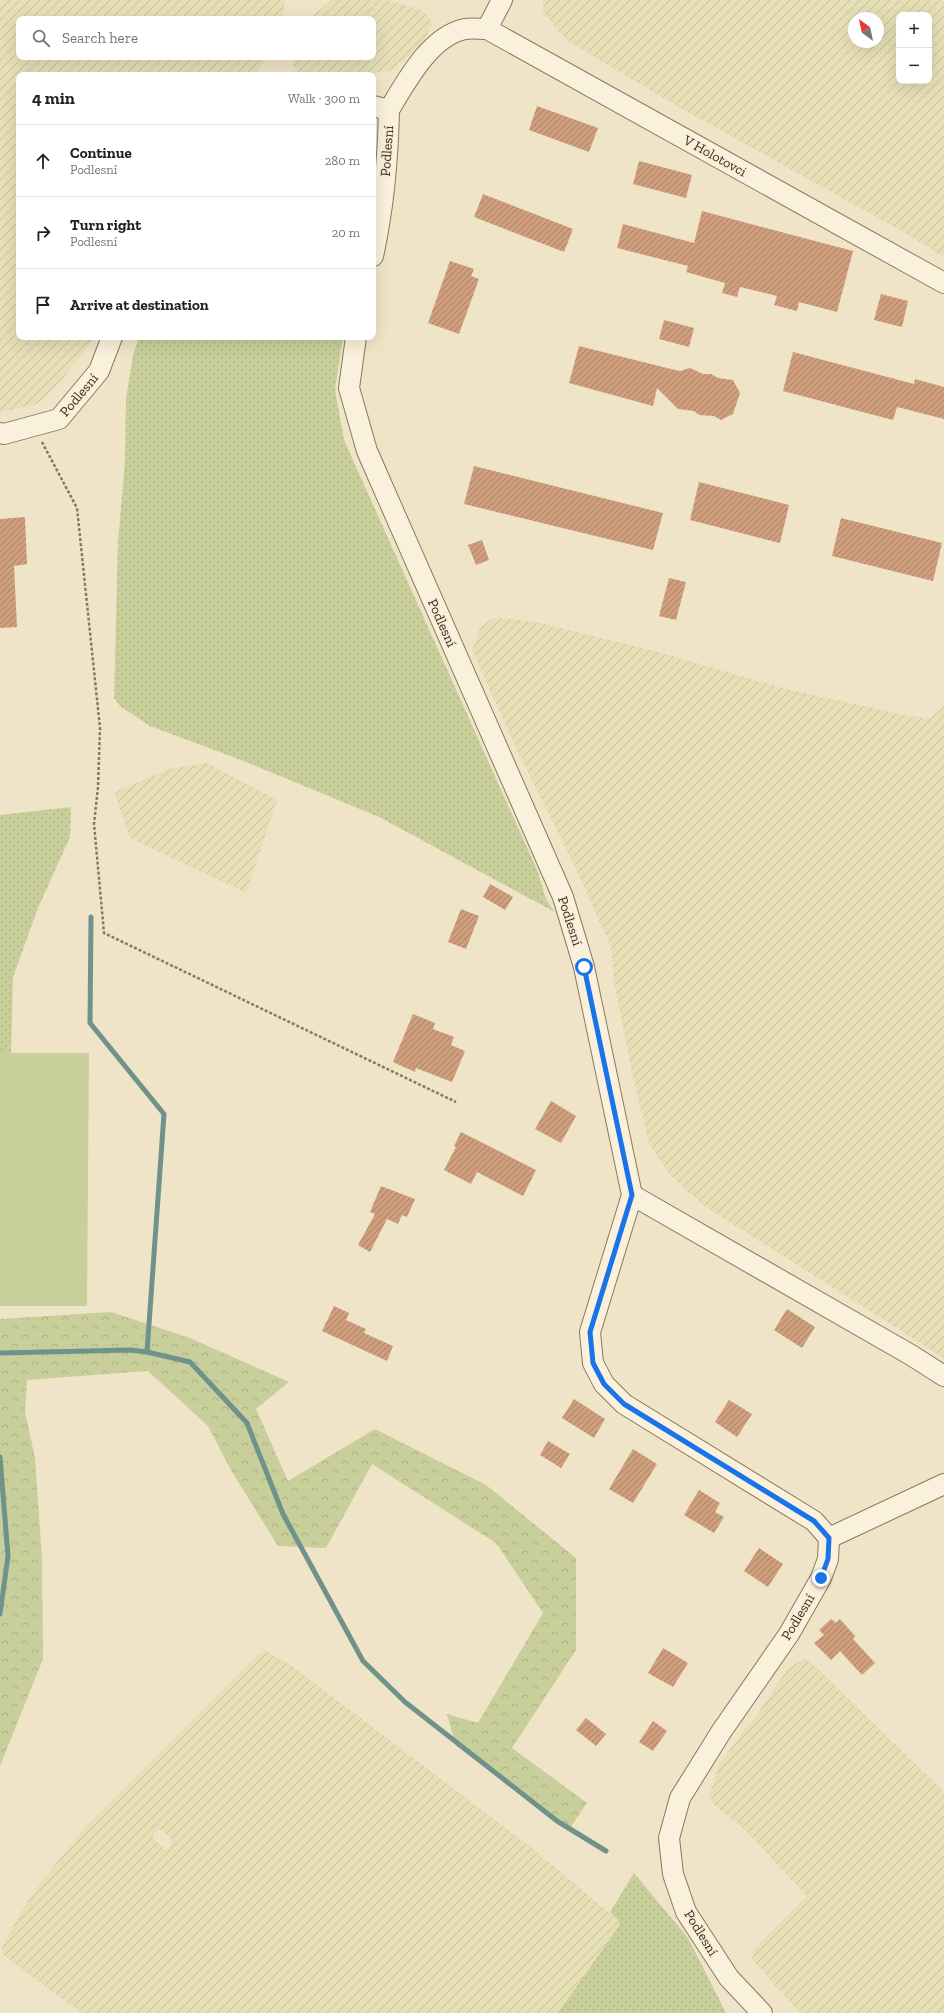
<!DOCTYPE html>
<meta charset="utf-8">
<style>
:root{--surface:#fff;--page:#f2f2f2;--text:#222;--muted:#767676;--line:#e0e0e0}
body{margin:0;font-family:"Zilla Slab",serif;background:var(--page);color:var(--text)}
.controls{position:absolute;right:12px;top:12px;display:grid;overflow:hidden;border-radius:8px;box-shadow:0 4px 16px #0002}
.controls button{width:36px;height:36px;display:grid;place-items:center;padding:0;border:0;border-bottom:1px solid var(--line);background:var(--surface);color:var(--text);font:20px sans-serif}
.compass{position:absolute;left:848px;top:12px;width:36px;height:36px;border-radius:50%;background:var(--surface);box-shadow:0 4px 16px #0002;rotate:327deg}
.stop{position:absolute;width:12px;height:12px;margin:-9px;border:3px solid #1a73e8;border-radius:50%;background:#fff}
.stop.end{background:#1a73e8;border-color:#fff;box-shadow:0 1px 4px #0008}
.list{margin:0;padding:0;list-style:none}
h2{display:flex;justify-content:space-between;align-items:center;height:52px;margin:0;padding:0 16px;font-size:17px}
h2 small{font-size:13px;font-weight:400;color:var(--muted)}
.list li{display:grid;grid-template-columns:26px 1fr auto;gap:12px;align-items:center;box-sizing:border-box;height:72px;padding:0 16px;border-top:1px solid var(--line)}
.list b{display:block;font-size:15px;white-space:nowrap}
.list p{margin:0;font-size:13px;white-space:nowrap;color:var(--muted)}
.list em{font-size:13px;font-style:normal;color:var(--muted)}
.icon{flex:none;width:22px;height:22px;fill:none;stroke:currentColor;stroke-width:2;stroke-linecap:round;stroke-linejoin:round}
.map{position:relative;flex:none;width:944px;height:2013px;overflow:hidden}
.search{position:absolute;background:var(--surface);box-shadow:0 4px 16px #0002;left:16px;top:16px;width:360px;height:44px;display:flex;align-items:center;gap:10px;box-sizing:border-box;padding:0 14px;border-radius:8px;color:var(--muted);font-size:15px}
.panel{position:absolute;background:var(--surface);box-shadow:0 4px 16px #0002;left:16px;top:72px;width:360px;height:268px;border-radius:8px}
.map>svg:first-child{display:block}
.farmland{fill:url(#farmland-furrows);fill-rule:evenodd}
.grass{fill:url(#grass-dots)}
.forest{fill:url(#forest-crowns)}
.garden{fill:#c9cf9b}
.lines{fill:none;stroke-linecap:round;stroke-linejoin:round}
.stream{stroke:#6f938a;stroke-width:5}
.building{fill:url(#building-hatch)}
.street-casing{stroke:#8d765c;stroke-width:22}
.path{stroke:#8d765c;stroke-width:2.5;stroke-dasharray:3 2;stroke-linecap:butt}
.street{stroke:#faf1dc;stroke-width:20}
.route{stroke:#1a73e8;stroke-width:5}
.labels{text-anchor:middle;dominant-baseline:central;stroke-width:3;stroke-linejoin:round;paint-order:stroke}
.street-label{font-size:14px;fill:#3d2e20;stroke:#f7eed8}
</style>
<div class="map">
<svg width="944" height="2013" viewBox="0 0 944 2013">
<defs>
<pattern id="farmland-furrows" width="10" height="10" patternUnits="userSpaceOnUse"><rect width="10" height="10" fill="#e6deb5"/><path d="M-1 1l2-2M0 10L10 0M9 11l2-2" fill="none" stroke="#c6bf9b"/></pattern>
<pattern id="grass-dots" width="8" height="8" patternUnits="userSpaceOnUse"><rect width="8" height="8" fill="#c9cf9b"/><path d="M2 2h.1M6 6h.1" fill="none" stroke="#aeb285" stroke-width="1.8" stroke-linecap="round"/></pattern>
<pattern id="forest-crowns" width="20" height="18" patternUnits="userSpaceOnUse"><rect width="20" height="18" fill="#c9cf9b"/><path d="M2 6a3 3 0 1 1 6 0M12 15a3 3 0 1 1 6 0" fill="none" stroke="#aeb285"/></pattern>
<pattern id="building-hatch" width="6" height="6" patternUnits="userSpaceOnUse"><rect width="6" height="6" fill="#cf9f7d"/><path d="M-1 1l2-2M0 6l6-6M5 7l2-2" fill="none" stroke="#a98266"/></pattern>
</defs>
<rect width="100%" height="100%" fill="#f0e4c8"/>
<g class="farmland">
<polygon points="0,0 285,0 283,19 19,19 19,57 268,57 255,75 19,75 19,337 95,337 63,378 37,404 0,412"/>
<polygon points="331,0 387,0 421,10 428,16 432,23 425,39 412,54 389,71 348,75 301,75 294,67 294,57 373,57 373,19 309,19"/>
<path d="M 543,0 L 944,0 L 944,257 L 905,233 L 677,106 L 568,41 L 543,13 ZM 899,15 L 929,15 L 929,81 L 899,81 ZM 854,18 L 878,18 L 878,42 L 854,42 Z"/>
<polygon points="493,618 513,619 539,623 654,651 786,689 914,717 931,718 944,706 944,1358 703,1205 669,1174 649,1143 632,1073 614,980 611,947 575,867 518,752 472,650 481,626"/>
<polygon points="207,763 277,800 246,893 130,838 115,794 119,790 169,769"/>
<path d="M 266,1651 L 292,1666 L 532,1848 L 619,1921 L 619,1926 L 558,2013 L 81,2013 L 2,1954 L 2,1948 L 20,1914 L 41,1882 L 89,1823 L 257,1655 ZM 157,1830 L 162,1830 L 171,1839 L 172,1844 L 169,1848 L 165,1849 L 153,1839 L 153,1835 Z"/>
<polygon points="805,1659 813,1664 944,1792 944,2013 800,2013 752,1959 754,1949 807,1896 743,1828 714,1805 709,1796 719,1765 743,1731 753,1721 786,1671 796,1663"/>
</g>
<g class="grass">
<polygon points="139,337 343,337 335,390 344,440 538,872 546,899 555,912 379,817 241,760 150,726 120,706 114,698 118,542 125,461 126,399 133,355"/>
<polygon points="71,807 70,837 38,908 13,977 11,1053 0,1053 0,815"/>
<polygon points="634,1873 688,1938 726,2013 558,2013 619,1926 619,1921 610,1912"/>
</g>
<polygon class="forest" points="111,1312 190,1338 289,1382 256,1409 288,1481 375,1429 486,1485 576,1558 576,1650 512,1748 587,1803 570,1828 456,1746 447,1714 478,1723 543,1613 496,1543 372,1464 326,1548 278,1546 232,1472 208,1426 148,1371 27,1380 25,1412 35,1458 42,1558 43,1659 0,1766 0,1319"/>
<polygon class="garden" points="0,1053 89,1053 87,1306 0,1306"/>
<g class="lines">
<g class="stream">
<polyline points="91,917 90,1023 164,1114 147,1352"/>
<polyline points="0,1353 130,1350 147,1352 190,1362 247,1423 283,1514 363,1661 405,1702 557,1821 606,1851"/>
<polyline points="0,1457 8,1556 0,1614"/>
</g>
</g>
<g class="building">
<polygon points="537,106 598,128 589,152 529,130"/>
<polygon points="639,161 692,175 686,198 633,184"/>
<polygon points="483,194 573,229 564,252 474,217"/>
<polygon points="702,211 853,251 837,312 799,302 797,311 774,305 777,296 740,287 737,297 722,293 725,283 686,272 688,266 617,248 623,224 694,243"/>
<polygon points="450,261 474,269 471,276 479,279 459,334 428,323"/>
<polygon points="881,294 908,301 902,327 874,320"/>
<polygon points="664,320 694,328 689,347 659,339"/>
<polygon points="579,346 671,369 680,371 690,368 703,374 711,374 718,378 733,380 740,393 733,414 721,420 714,416 699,415 694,411 678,409 657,388 653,406 569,383"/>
<polygon points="793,352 914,384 915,379 944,387 944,419 897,407 893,420 783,391"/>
<polygon points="474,466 663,513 653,550 464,504"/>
<polygon points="699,482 789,505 780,543 690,520"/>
<polygon points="25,517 27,564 14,566 17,627 0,628 0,519"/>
<polygon points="841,518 942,543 933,581 832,556"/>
<polygon points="482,540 489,560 476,565 468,545"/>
<polygon points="669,578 686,582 676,620 659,616"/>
<polygon points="490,884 513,897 505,910 483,897"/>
<polygon points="461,909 479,916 466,949 448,942"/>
<polygon points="413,1014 435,1023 433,1029 454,1037 451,1045 465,1051 452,1082 416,1068 415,1072 393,1062"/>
<polygon points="551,1101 576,1116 561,1143 535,1129"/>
<polygon points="461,1132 536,1170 523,1196 477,1172 471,1184 444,1170 456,1147 454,1146"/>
<polygon points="381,1186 415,1199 407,1217 402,1215 398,1224 387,1219 370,1252 358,1245 375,1214 370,1212"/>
<polygon points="334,1306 349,1313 346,1320 366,1329 364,1333 393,1346 387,1361 322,1331"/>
<polygon points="787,1309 815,1327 802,1348 774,1330"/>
<polygon points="574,1399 605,1419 594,1438 562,1418"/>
<polygon points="729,1400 752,1414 737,1437 715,1422"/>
<polygon points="548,1441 570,1454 561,1468 540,1455"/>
<polygon points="633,1449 657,1464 633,1503 609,1489"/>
<polygon points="699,1490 720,1503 715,1512 724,1517 714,1533 684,1515"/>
<polygon points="759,1548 783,1564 768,1587 744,1571"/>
<polygon points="831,1619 836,1623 840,1619 855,1636 853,1639 875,1663 862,1675 840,1651 831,1660 814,1643 824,1635 819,1630"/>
<polygon points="663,1648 688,1663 673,1687 648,1673"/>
<polygon points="586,1718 606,1734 596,1746 576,1730"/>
<polygon points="653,1721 667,1731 653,1751 639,1742"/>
</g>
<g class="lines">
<g class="street-casing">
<g id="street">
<polyline points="487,29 502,0"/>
<polyline points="373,106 389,110"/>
<path d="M 389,110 C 406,82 430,36 465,29 C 472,28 480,29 487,29 L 944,283"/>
<path d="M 373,256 C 384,206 388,160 389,110"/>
<polyline points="356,337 349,388 367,451 563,897 584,967 632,1195 590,1332 593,1363 604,1384 624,1404 814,1521 829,1538 828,1559 821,1578 789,1634 721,1732 680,1798 669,1838 673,1874 686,1912 729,1978 762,2013"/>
<polyline points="0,433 4,434 59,419 99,371 112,337"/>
<polyline points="632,1195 911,1355 944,1376"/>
<polyline points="829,1538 944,1484"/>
</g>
</g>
<polyline class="path" points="42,442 77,508 100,728 98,787 94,824 104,933 456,1102"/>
<use href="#street" class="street"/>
</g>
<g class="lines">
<polyline class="route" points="584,967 632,1195 590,1332 593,1363 604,1384 624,1404 814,1521 829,1538 828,1559 821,1578"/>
</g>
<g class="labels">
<g class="street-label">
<text transform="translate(387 151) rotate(-86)">Podlesní</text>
<text transform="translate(715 156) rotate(29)">V Holotovci</text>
<text transform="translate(79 395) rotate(-50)">Podlesní</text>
<text transform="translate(442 623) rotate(66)">Podlesní</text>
<text transform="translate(570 921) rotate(72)">Podlesní</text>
<text transform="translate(798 1617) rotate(-59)">Podlesní</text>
<text transform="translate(701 1933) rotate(58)">Podlesní</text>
</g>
</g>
</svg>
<div class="controls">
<button>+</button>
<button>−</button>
</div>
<svg class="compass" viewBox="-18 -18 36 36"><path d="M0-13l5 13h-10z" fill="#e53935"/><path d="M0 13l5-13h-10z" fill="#767676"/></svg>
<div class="stop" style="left:584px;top:967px"></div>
<div class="stop end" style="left:821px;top:1578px"></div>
<div class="search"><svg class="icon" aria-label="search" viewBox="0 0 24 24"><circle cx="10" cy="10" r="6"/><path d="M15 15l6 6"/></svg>Search here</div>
<section class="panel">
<h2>4 min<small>Walk · 300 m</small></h2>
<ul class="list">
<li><svg class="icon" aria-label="ahead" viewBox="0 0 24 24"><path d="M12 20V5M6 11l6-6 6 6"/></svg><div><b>Continue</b><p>Podlesní</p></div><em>280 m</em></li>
<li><svg class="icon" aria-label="right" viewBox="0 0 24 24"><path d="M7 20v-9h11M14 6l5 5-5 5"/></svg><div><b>Turn right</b><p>Podlesní</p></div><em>20 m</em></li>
<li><svg class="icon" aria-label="arrive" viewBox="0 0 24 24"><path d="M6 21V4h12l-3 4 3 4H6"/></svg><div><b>Arrive at destination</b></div></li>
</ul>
</section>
</div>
